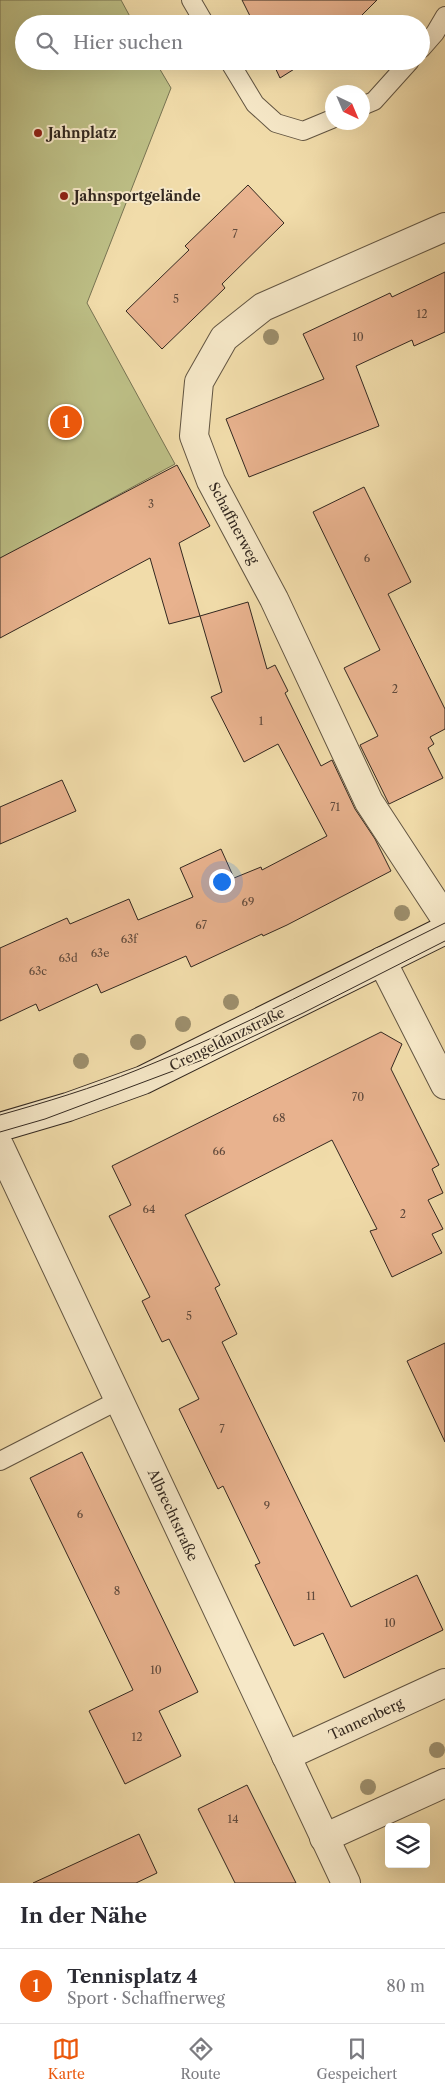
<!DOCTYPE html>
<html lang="de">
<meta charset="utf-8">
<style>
:root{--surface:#fff;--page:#f2f2f3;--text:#2b2b33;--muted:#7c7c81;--line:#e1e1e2;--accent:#ea580c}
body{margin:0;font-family:"Libre Caslon Text",serif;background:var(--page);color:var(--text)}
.controls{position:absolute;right:15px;bottom:15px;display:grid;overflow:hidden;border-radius:5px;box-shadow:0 5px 20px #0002}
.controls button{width:45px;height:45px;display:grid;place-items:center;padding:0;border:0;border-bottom:1px solid var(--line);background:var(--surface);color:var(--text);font:25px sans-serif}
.compass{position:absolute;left:325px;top:85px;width:45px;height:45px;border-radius:50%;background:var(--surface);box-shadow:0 5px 20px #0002;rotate:136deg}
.you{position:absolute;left:221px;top:881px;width:18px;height:18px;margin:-12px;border:4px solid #fff;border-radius:50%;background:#1a73e8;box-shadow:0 0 0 8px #1a73e833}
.badge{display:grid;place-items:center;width:32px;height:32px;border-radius:50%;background:var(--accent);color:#fff;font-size:16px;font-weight:700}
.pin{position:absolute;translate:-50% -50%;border:2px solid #fff;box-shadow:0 1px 5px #0006}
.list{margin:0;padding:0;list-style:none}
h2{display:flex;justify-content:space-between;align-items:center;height:65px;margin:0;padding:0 20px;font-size:21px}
h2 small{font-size:16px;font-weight:400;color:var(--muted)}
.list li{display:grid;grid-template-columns:32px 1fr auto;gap:15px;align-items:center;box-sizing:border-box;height:75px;padding:0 20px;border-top:1px solid var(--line)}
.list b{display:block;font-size:19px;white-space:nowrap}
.list p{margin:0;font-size:16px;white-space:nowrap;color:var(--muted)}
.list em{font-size:16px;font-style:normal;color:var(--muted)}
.icon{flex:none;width:28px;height:28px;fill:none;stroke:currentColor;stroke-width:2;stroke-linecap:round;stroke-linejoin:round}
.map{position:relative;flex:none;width:445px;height:1883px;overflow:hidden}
.search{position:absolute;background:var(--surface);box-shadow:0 5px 20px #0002;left:15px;right:15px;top:15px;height:55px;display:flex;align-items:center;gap:12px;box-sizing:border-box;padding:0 18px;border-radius:28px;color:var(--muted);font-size:19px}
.sheet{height:140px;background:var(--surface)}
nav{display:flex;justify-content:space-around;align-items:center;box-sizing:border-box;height:70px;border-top:1px solid var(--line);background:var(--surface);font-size:14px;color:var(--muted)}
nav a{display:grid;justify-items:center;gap:2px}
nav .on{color:var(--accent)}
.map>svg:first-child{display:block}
.green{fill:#bdbf86;stroke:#787453}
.building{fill:#e8b28e;stroke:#332820}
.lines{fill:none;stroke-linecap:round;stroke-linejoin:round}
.service-casing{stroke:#625542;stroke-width:20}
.minor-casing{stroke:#625542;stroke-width:30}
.secondary-casing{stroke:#332820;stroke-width:30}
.service{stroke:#f6e8c8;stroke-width:18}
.minor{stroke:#f6e8c8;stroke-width:28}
.secondary{stroke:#f6e8c8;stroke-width:28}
.tram{stroke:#332820;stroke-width:1}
.tree{fill:#9c8e6c}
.poi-dot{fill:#8f2418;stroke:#f6e8c8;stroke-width:2}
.labels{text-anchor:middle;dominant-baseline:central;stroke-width:4;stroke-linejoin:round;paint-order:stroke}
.number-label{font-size:11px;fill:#604a3c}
.poi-label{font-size:14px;font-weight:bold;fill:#332820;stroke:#f6e8c8;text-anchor:start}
.street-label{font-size:14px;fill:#332820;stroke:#f6e8c8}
</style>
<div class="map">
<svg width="445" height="1883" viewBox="0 0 445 1883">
<rect width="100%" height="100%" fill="#f1dcaa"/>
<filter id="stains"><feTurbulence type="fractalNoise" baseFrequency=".004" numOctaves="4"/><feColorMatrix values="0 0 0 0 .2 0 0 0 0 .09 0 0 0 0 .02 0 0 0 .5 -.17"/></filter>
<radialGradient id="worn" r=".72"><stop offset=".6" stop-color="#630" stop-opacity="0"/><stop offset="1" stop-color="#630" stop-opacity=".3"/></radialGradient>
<polygon class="green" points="0,0 121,0 134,24 24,24 24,61 155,61 171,88 87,303 175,464 0,559"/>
<g class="building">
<polygon points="242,0 377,0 353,24 254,24"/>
<polygon points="272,61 307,61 280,78"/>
<polygon points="248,185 284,223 222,284 225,288 162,349 126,311 189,250 185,246"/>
<polygon points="445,272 445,332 414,346 412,340 356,366 379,426 249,477 226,419 324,379 303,334 390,293 392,297"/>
<polygon points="177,465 210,526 179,543 200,616 169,624 150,558 0,638 0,558"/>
<polygon points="364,487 411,582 388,594 445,709 445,729 430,737 434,744 428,748 443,778 389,804 360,745 378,736 344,668 380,650 313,512"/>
<polygon points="248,602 267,669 275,665 288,691 285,693 321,766 332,760 355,809 375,839 391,871 287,925 263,936 262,934 191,967 186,956 101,993 97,984 39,1011 36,1004 0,1021 0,948 67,918 70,924 129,899 138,920 193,897 180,868 221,849 234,878 261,867 262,870 327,836 278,744 244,762 211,697 222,692 200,616"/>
<polygon points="62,780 76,811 0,844 0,807"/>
<polygon points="381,1032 402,1044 391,1069 439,1165 432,1169 443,1193 428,1200 443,1229 432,1234 442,1253 392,1277 370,1231 377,1229 332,1140 185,1215 220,1285 215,1288 237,1334 222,1342 351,1607 417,1575 443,1630 344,1678 323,1633 294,1646 255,1565 260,1563 223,1486 218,1489 179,1409 199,1399 169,1339 162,1342 142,1301 150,1297 109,1216 131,1205 112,1166"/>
<polygon points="445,1343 445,1442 407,1361"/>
<polygon points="82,1452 198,1692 159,1711 181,1756 125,1784 89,1711 133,1690 30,1478"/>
<polygon points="247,1785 296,1883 235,1883 198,1809"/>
<polygon points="139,1834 157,1873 136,1883 33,1883"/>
</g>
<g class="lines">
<g class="service-casing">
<g id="service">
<polyline points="191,0 205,24"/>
<polyline points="421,49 435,33 445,16"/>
<polyline points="229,61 255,104 276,123 303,131 332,119"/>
<polyline points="362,106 374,101 410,61"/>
<polyline points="0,1461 119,1400"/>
</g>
</g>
<g class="minor-casing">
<g id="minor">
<polyline points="445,227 263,307 224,338 199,382 194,436 211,481 274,599 369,802 445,918"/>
<polyline points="382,961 445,1085"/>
<polyline points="0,1147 346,1883"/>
<polyline points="286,1756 445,1683"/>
<polyline points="324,1838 445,1783"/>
</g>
</g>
<g class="secondary-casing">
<polyline id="secondary" points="0,1127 68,1107 143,1080 445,930"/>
</g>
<use href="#service" class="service"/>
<use href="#minor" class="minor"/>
<use href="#secondary" class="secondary"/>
<g class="tram">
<path d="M 0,1115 C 46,1102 93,1088 137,1070 C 243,1028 343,973 445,923"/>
<polyline points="0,1132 45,1119 205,1059 303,1013 445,941"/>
</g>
</g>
<g class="tree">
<circle cx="271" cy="337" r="8"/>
<circle cx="402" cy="913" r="8"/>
<circle cx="231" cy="1002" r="8"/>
<circle cx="183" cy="1024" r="8"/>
<circle cx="138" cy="1042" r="8"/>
<circle cx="81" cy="1061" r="8"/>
<circle cx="437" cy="1750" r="8"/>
<circle cx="368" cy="1787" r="8"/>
</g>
<g class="poi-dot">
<circle cx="38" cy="133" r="5"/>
<circle cx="64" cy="196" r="5"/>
</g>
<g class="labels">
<g class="number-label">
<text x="235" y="234">7</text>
<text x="176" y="299">5</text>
<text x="422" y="314">12</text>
<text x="358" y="337">10</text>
<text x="151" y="504">3</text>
<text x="367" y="558">6</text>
<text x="395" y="689">2</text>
<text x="261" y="721">1</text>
<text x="335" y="807">71</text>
<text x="248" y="902">69</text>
<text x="201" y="925">67</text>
<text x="129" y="939">63f</text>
<text x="100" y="953">63e</text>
<text x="68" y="958">63d</text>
<text x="38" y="971">63c</text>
<text x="358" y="1097">70</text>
<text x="279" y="1118">68</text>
<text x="219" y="1151">66</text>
<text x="149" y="1209">64</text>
<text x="403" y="1214">2</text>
<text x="189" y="1316">5</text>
<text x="222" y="1429">7</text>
<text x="267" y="1506">9</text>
<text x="80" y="1514">6</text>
<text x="117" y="1591">8</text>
<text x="311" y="1596">11</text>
<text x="390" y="1623">10</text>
<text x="156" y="1670">10</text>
<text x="137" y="1737">12</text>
<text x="233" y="1819">14</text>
</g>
<g class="poi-label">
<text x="48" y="133">Jahnplatz</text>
<text x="74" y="196">Jahnsportgelände</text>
</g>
<g class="street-label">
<text transform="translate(234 523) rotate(62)">Schaffnerweg</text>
<text transform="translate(227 1039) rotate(-26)">Crengeldanzstraße</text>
<text transform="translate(173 1515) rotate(65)">Albrechtstraße</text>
<text transform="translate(366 1719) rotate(-25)">Tannenberg</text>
</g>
</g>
<rect width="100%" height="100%" filter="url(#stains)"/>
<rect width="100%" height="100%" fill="url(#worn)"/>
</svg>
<div class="controls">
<button><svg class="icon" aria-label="layers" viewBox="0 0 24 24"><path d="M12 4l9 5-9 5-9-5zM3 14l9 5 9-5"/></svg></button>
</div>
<svg class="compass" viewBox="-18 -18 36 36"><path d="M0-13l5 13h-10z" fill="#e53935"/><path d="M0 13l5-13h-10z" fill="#7c7c81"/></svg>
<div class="you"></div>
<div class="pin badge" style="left:66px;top:422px">1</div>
<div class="search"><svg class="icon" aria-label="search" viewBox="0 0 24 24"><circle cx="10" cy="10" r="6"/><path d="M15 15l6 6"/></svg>Hier suchen</div>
</div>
<section class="sheet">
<h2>In der Nähe<small></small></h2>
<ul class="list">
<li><span class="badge">1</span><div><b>Tennisplatz 4</b><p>Sport · Schaffnerweg</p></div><em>80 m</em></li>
</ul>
</section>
<nav>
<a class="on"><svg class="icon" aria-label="map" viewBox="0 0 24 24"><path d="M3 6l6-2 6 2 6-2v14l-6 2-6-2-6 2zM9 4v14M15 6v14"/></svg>Karte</a>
<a><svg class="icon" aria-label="directions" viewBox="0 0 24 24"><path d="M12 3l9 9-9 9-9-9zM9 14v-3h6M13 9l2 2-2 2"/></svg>Route</a>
<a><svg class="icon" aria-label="saved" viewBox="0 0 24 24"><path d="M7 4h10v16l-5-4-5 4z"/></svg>Gespeichert</a>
</nav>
